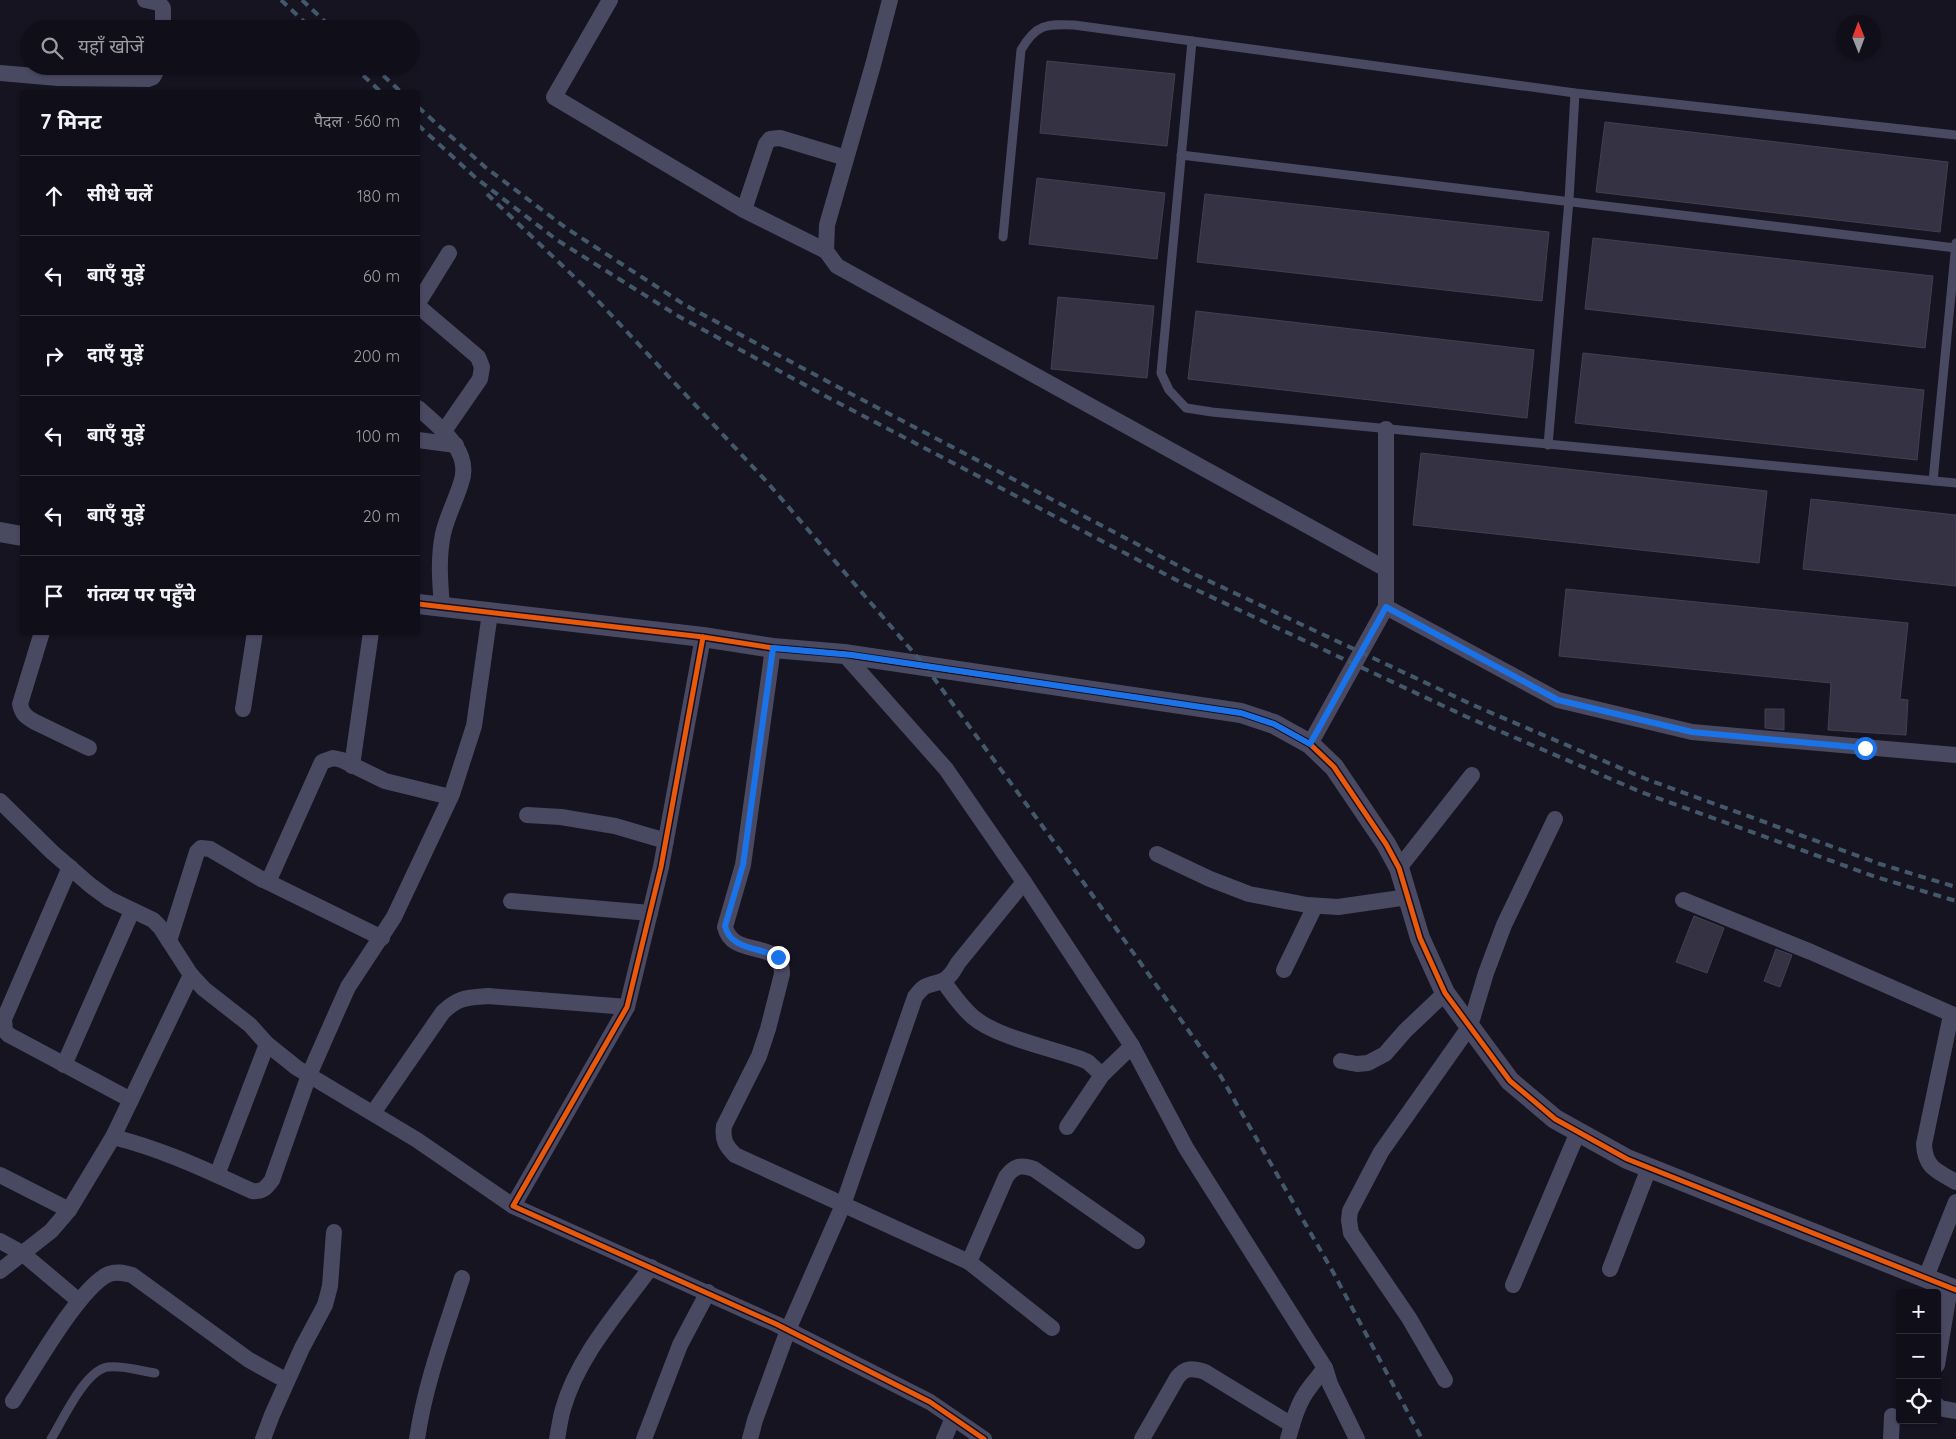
<!DOCTYPE html>
<html lang="hi">
<meta charset="utf-8">
<style>
:root{--surface:#100f19;--page:#1e1d26;--text:#f1f3f6;--muted:#9c9ca2;--line:#302f38}
body{margin:0;font-family:Quicksand,"Noto Sans Devanagari",sans-serif;background:var(--page);color:var(--text)}
.controls{position:absolute;right:15px;bottom:15px;display:grid;overflow:hidden;border-radius:5px;box-shadow:0 1px 4px #0004}
.controls button{width:45px;height:45px;display:grid;place-items:center;padding:0;border:0;border-bottom:1px solid var(--line);background:var(--surface);color:var(--text);font:25px sans-serif}
.compass{position:absolute;left:1836px;top:15px;width:45px;height:45px;border-radius:50%;background:var(--surface);box-shadow:0 1px 4px #0004;rotate:359deg}
.stop{position:absolute;width:15px;height:15px;margin:-11px;border:4px solid #1a73e8;border-radius:50%;background:#fff}
.stop.end{background:#1a73e8;border-color:#fff;box-shadow:0 1px 5px #0008}
.list{margin:0;padding:0;list-style:none}
h2{display:flex;justify-content:space-between;align-items:center;height:65px;margin:0;padding:0 20px;font-size:21px}
h2 small{font-size:16px;font-weight:400;color:var(--muted)}
.list li{display:grid;grid-template-columns:32px 1fr auto;gap:15px;align-items:center;box-sizing:border-box;height:80px;padding:0 20px;border-top:1px solid var(--line)}
.list b{display:block;font-size:19px;white-space:nowrap}
.list em{font-size:16px;font-style:normal;color:var(--muted)}
.icon{flex:none;width:28px;height:28px;fill:none;stroke:currentColor;stroke-width:2;stroke-linecap:round;stroke-linejoin:round}
.map{position:relative;flex:none;width:1956px;height:1439px;overflow:hidden}
.search{position:absolute;background:var(--surface);box-shadow:0 1px 4px #0004;left:20px;top:20px;width:400px;height:55px;display:flex;align-items:center;gap:12px;box-sizing:border-box;padding:0 18px;border-radius:28px;color:var(--muted);font-size:19px}
.panel{position:absolute;background:var(--surface);box-shadow:0 1px 4px #0004;left:20px;top:90px;width:400px;height:545px;border-radius:5px}
.map>svg:first-child{display:block}
.building{fill:#343243;stroke:#433f54}
.lines{fill:none;stroke-linecap:round;stroke-linejoin:round}
.service{stroke:#4a4962;stroke-width:9}
.minor{stroke:#4a4962;stroke-width:16}
.tertiary{stroke:#4a4962;stroke-width:20}
.rail{stroke:#43596b;stroke-width:4;stroke-dasharray:8 6;stroke-linecap:butt}
.cycleway-casing{stroke:#130f26;stroke-width:8}
.cycleway{stroke:#e8590c;stroke-width:5}
.route{stroke:#1a73e8;stroke-width:6}
</style>
<div class="map">
<svg width="1956" height="1439" viewBox="0 0 1956 1439">
<rect width="100%" height="100%" fill="#161421"/>
<g class="building">
<polygon points="1047,61 1175,74 1167,146 1040,133"/>
<polygon points="1605,122 1948,162 1940,232 1596,192"/>
<polygon points="1037,178 1165,193 1157,259 1029,244"/>
<polygon points="1205,194 1549,232 1542,301 1197,262"/>
<polygon points="1593,238 1933,276 1925,348 1585,309"/>
<polygon points="1058,297 1154,306 1147,378 1051,369"/>
<polygon points="1196,311 1534,350 1527,418 1188,379"/>
<polygon points="1583,353 1924,390 1917,460 1575,423"/>
<polygon points="1421,453 1767,491 1759,563 1413,525"/>
<polygon points="1811,499 1956,515 1956,586 1803,569"/>
<polygon points="1566,589 1908,623 1900,699 1908,700 1906,735 1828,730 1831,683 1559,656"/>
<polygon points="1765,709 1784,709 1784,730 1765,728"/>
<polygon points="1694,916 1724,928 1707,973 1676,962"/>
<polygon points="1776,949 1792,955 1780,987 1764,981"/>
</g>
<g class="lines">
<g class="service">
<polyline points="1192,41 1161,373 1169,390 1186,408 1212,412 1956,483"/>
<polyline points="1181,155 1956,248"/>
<path d="M 1003,237 L 1021,50 C 1036,24 1046,24 1074,25 L 1575,93 L 1956,135"/>
<polyline points="1548,445 1569,200 1575,93"/>
<polyline points="1933,481 1956,243"/>
<path d="M 51,1439 C 63,1420 85,1370 108,1367 C 123,1365 140,1371 155,1373"/>
</g>
<g class="minor">
<polyline points="145,0 159,3 163,8 163,29"/>
<polyline points="610,0 554,97 744,210 826,251"/>
<polyline points="890,0 873,65 827,225 826,251 837,266 1386,569"/>
<polyline points="0,73 58,78 148,79 153,77 159,66"/>
<polyline points="744,210 766,144 770,139 780,138 846,158"/>
<polyline points="418,303 449,253"/>
<polyline points="418,306 478,357 482,367 480,379 444,431"/>
<path d="M 418,408 C 438,426 473,451 461,483 C 456,500 447,516 443,534 C 438,558 440,582 442,607"/>
<polyline points="418,440 456,445"/>
<polyline points="1386,607 1558,700 1692,732 1956,755"/>
<path d="M 42,632 L 20,704 C 22,714 26,717 35,722 L 89,748"/>
<polyline points="703,637 661,867 627,1007 513,1206 776,1324 930,1402 984,1439"/>
<path d="M 773,648 L 743,865 L 725,927 C 733,960 782,937 782,974 L 768,1029 L 759,1056 L 724,1126 C 722,1140 726,1146 735,1155 L 969,1262 L 1052,1328"/>
<polyline points="844,654 946,769 1024,882 1132,1046 1186,1148 1325,1368"/>
<polyline points="243,709 255,632"/>
<polyline points="1310,744 1386,607 1386,429"/>
<polyline points="352,766 371,632"/>
<polyline points="0,801 52,852 90,885 109,899 153,920 160,927 191,975 204,989 250,1025 267,1044 297,1068 417,1140 513,1206"/>
<polyline points="527,815 561,817 615,826 666,841"/>
<polyline points="1157,854 1210,879 1249,894 1307,905 1338,907 1408,897"/>
<polyline points="70,867 4,1019 5,1031 9,1035 131,1100"/>
<polyline points="1399,868 1472,775"/>
<polyline points="266,881 382,938"/>
<polyline points="1683,900 1811,952 1956,1016"/>
<polyline points="511,901 650,913"/>
<polyline points="169,941 197,852 201,848 210,849 263,880 269,880 322,762 333,758 342,760 385,781 450,797"/>
<polyline points="1284,970 1315,906"/>
<path d="M 943,981 C 952,993 961,1007 973,1017 C 996,1037 1051,1048 1081,1059 L 1088,1062 L 1102,1075"/>
<path d="M 1951,1015 L 1924,1144 C 1925,1168 1937,1171 1956,1182"/>
<polyline points="1341,1061 1357,1064 1368,1063 1385,1054 1405,1031 1445,993"/>
<polyline points="64,1065 132,911"/>
<path d="M 373,1113 L 443,1012 C 459,997 466,998 488,996 L 627,1007"/>
<polyline points="1067,1127 1102,1075 1132,1046"/>
<path d="M 113,1137 C 162,1149 206,1170 252,1191 C 263,1192 266,1188 272,1180 L 309,1075 L 335,1016 L 348,987 L 394,917 L 452,794 L 474,726 L 490,613"/>
<polyline points="0,1175 69,1210"/>
<polyline points="217,1175 267,1044"/>
<polyline points="0,1241 22,1253 79,1301"/>
<path d="M 969,1262 L 1006,1177 C 1014,1166 1021,1164 1034,1169 L 1137,1241"/>
<polyline points="1610,1269 1649,1168"/>
<polyline points="0,1271 51,1231 69,1210 113,1137 191,975"/>
<polyline points="1926,1277 1956,1202"/>
<polyline points="1513,1285 1578,1132"/>
<polyline points="1937,1365 1950,1287"/>
<polyline points="1445,1380 1409,1318 1351,1233 1349,1220 1350,1211 1381,1152 1470,1026 1486,973 1504,925 1555,819"/>
<path d="M 13,1401 C 32,1372 80,1286 109,1274 C 117,1271 124,1273 132,1275 L 249,1360 L 287,1381"/>
<polyline points="1937,1405 1939,1408 1956,1411"/>
<polyline points="263,1439 272,1415 302,1348 325,1305 330,1286 334,1232"/>
<path d="M 417,1439 C 425,1384 445,1331 462,1278"/>
<path d="M 557,1439 C 559,1429 560,1419 563,1409 C 578,1356 619,1311 651,1267"/>
<polyline points="644,1439 680,1345 708,1292"/>
<path d="M 750,1439 L 755,1420 L 788,1330 L 843,1205 L 915,997 C 925,983 928,986 942,981 C 950,978 954,970 958,963 L 1024,882"/>
<polyline points="944,1439 953,1418"/>
<path d="M 1142,1439 L 1177,1378 C 1185,1367 1193,1368 1205,1372 L 1292,1425"/>
<path d="M 1288,1439 C 1293,1421 1298,1402 1310,1387 C 1315,1380 1320,1375 1325,1368 L 1330,1384 L 1357,1439"/>
<polyline points="1891,1439 1892,1416"/>
</g>
<g class="tertiary">
<polyline points="0,532 22,536"/>
<polyline points="418,604 703,637 773,648 844,654 1241,713 1274,724 1310,744 1334,767 1386,844 1399,868 1420,938 1445,993 1510,1081 1555,1119 1627,1159 1956,1290"/>
</g>
<g class="rail">
<polyline points="281,0 312,29"/>
<polyline points="302,0 333,29"/>
<polyline points="353,66 381,92"/>
<polyline points="373,66 401,92"/>
<polyline points="418,107 485,167 566,228 685,305 838,387 1192,573 1473,705 1646,779 1880,864 1956,887"/>
<polyline points="418,125 476,178 557,240 678,316 831,399 1186,585 1467,717 1641,792 1876,877 1956,901"/>
<polyline points="487,194 587,289 767,482 925,666 1076,872 1220,1075 1333,1272 1422,1439"/>
</g>
<g class="cycleway-casing">
<g id="cycleway">
<polyline points="418,604 703,637 773,648 844,654 1241,713 1274,724 1310,744 1334,767 1386,844 1399,868 1420,938 1445,993 1510,1081 1555,1119 1627,1159 1956,1290"/>
<polyline points="703,637 661,867 627,1007 513,1206 776,1324 930,1402 984,1439"/>
</g>
</g>
<use href="#cycleway" class="cycleway"/>
</g>
<g class="lines">
<path class="route" d="M 778,957 C 760,947 730,950 725,926 L 743,865 L 773,648 L 852,655 L 1241,713 L 1274,724 L 1310,744 L 1386,607 L 1558,700 L 1692,732 L 1865,748"/>
</g>
</svg>
<div class="controls">
<button>+</button>
<button>−</button>
<button><svg class="icon" aria-label="locate" viewBox="0 0 24 24"><circle cx="12" cy="12" r="6"/><path d="M12 2v4M12 18v4M2 12h4M18 12h4"/></svg></button>
</div>
<svg class="compass" viewBox="-18 -18 36 36"><path d="M0-13l5 13h-10z" fill="#e53935"/><path d="M0 13l5-13h-10z" fill="#9c9ca2"/></svg>
<div class="stop" style="left:1865px;top:748px"></div>
<div class="stop end" style="left:778px;top:957px"></div>
<div class="search"><svg class="icon" aria-label="search" viewBox="0 0 24 24"><circle cx="10" cy="10" r="6"/><path d="M15 15l6 6"/></svg>यहाँ खोजें</div>
<section class="panel">
<h2>7 मिनट<small>पैदल · 560 m</small></h2>
<ul class="list">
<li><svg class="icon" aria-label="ahead" viewBox="0 0 24 24"><path d="M12 20V5M6 11l6-6 6 6"/></svg><div><b>सीधे चलें</b></div><em>180 m</em></li>
<li><svg class="icon" aria-label="left" viewBox="0 0 24 24"><path d="M17 20v-9H6M10 6l-5 5 5 5"/></svg><div><b>बाएँ मुड़ें</b></div><em>60 m</em></li>
<li><svg class="icon" aria-label="right" viewBox="0 0 24 24"><path d="M7 20v-9h11M14 6l5 5-5 5"/></svg><div><b>दाएँ मुड़ें</b></div><em>200 m</em></li>
<li><svg class="icon" aria-label="left" viewBox="0 0 24 24"><path d="M17 20v-9H6M10 6l-5 5 5 5"/></svg><div><b>बाएँ मुड़ें</b></div><em>100 m</em></li>
<li><svg class="icon" aria-label="left" viewBox="0 0 24 24"><path d="M17 20v-9H6M10 6l-5 5 5 5"/></svg><div><b>बाएँ मुड़ें</b></div><em>20 m</em></li>
<li><svg class="icon" aria-label="arrive" viewBox="0 0 24 24"><path d="M6 21V4h12l-3 4 3 4H6"/></svg><div><b>गंतव्य पर पहुँचे</b></div></li>
</ul>
</section>
</div>
